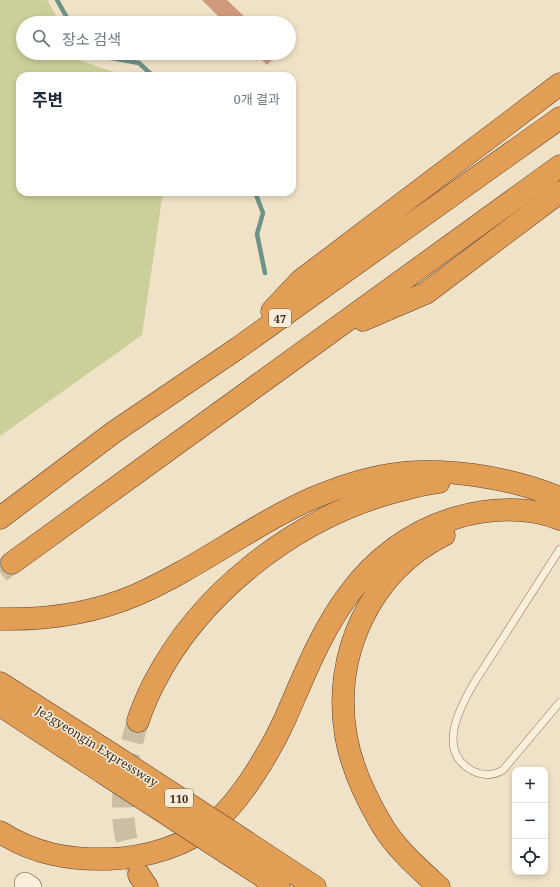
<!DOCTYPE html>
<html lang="ko">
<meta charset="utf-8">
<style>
:root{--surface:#fff;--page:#f6f6f7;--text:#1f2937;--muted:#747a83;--line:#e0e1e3}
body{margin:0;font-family:"Noto Serif","Noto Sans KR",serif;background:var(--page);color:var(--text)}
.controls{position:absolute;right:12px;bottom:12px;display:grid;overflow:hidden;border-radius:8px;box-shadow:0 2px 6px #0003}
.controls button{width:36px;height:36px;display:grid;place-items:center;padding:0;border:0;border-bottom:1px solid var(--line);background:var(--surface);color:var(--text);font:20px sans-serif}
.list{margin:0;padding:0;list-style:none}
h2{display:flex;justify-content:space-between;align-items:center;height:52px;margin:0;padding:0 16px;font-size:17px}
h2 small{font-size:13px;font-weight:400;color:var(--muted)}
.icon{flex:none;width:22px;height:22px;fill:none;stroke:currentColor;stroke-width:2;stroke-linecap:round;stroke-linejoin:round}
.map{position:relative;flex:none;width:560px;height:887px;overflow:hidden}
.search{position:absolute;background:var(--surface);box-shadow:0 2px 6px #0003;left:16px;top:16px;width:280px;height:44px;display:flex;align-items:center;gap:10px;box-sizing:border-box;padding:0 14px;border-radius:22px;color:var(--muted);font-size:15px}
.panel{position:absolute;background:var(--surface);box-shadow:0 2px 6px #0003;left:16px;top:72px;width:280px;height:124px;border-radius:12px}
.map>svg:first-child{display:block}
.green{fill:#cbcf99}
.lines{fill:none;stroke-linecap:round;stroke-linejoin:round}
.stream{stroke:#6d9388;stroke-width:4.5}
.building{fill:#d09a7a}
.highway-tunnel{stroke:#ccbea5;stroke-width:22;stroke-dasharray:22 11;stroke-linecap:butt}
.lane-casing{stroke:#8d735a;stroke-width:8}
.secondary-casing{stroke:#6f543d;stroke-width:22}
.highway-casing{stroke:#5b412f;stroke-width:23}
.lane{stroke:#faefda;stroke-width:7}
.secondary{stroke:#faefda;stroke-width:21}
.highway{stroke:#e29e54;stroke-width:22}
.highway-bridge-casing{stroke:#5b412f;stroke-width:23;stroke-linecap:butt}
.highway-bridge{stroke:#e29e54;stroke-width:22}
.labels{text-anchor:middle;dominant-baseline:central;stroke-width:3;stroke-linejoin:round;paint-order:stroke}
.shield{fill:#f7ecd6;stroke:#746656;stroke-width:1}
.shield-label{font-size:11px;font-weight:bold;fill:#3c2c1f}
.street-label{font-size:12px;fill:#3c2c1f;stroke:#f7ecd6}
</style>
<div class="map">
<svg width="560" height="887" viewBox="0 0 560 887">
<rect width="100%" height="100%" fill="#f0e2c6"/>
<polygon class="green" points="0,0 47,0 60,23 23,23 23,53 76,53 81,61 126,76 20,76 20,192 163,192 142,335 0,436"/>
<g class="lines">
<g class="stream">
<polyline points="57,0 70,23"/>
<polyline points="93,53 95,55 139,63 153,76"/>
<polyline points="255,192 263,213 257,234 265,273"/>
</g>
</g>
<g class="building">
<polygon points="202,0 227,0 251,23 225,23"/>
<polygon points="255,53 279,53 267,65"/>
</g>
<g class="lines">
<g class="highway-tunnel">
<polyline points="0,572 12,563"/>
<path d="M 138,721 C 127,757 118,799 126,837 C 129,850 134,862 139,874"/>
</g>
<g class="lane-casing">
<path id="lane" d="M 560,549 L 474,683 C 459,709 436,752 473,771 C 483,776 493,776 503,770 L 560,702"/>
</g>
<g class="secondary-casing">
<polyline id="secondary" points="25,883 31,887"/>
</g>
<g class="highway-casing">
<g id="highway">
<polyline points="272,311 300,281 560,84"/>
<polyline points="363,320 426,293 560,192"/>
<polyline points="0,518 114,432 238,348 560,118"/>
<polyline points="12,563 560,166"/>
<path d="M 0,619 C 45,620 94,613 136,595 C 198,568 252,525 313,498 C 337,488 363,479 388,475 C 442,466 510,477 560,498"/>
<polyline points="0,683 110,753"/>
<polyline points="0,705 102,772"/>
<path d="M 138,721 C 142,708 148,695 154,683 C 199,595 289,524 383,495 C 401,490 420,484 439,482"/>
<path d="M 0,832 C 34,854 69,860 109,859 C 145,858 187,846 215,822 C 242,799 271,750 285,719 C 304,676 321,631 349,594 C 375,558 412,531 455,518 C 488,508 527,506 560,519"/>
<polyline points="248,843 315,887"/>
<polyline points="236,859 279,887"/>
<polyline points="139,875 147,887"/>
<path d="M 439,887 C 417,867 393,846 379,820 C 364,794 351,765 346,736 C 332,655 370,572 444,535"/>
</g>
</g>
<use href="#lane" class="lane"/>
<use href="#secondary" class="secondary"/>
<use href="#highway" class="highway"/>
<g class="highway-bridge-casing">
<g id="highway-bridge">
<polyline points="110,753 248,843"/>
<polyline points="102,772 236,859"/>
</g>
</g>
<use href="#highway-bridge" class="highway-bridge"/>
</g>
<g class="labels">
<g class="shield">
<rect x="269" y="309" width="22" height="18" rx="3"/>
<rect x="165" y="789" width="28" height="18" rx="3"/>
</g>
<g class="shield-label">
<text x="280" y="318">47</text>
<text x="179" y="798">110</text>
</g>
<g class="street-label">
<text transform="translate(97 746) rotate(32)">Je2gyeongin Expressway</text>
</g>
</g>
</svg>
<div class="controls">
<button>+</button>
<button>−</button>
<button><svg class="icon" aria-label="locate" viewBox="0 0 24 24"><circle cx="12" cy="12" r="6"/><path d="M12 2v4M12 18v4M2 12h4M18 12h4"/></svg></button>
</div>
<div class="search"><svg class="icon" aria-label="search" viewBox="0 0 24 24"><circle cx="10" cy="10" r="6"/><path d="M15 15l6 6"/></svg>장소 검색</div>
<section class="panel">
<h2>주변<small>0개 결과</small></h2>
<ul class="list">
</ul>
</section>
</div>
